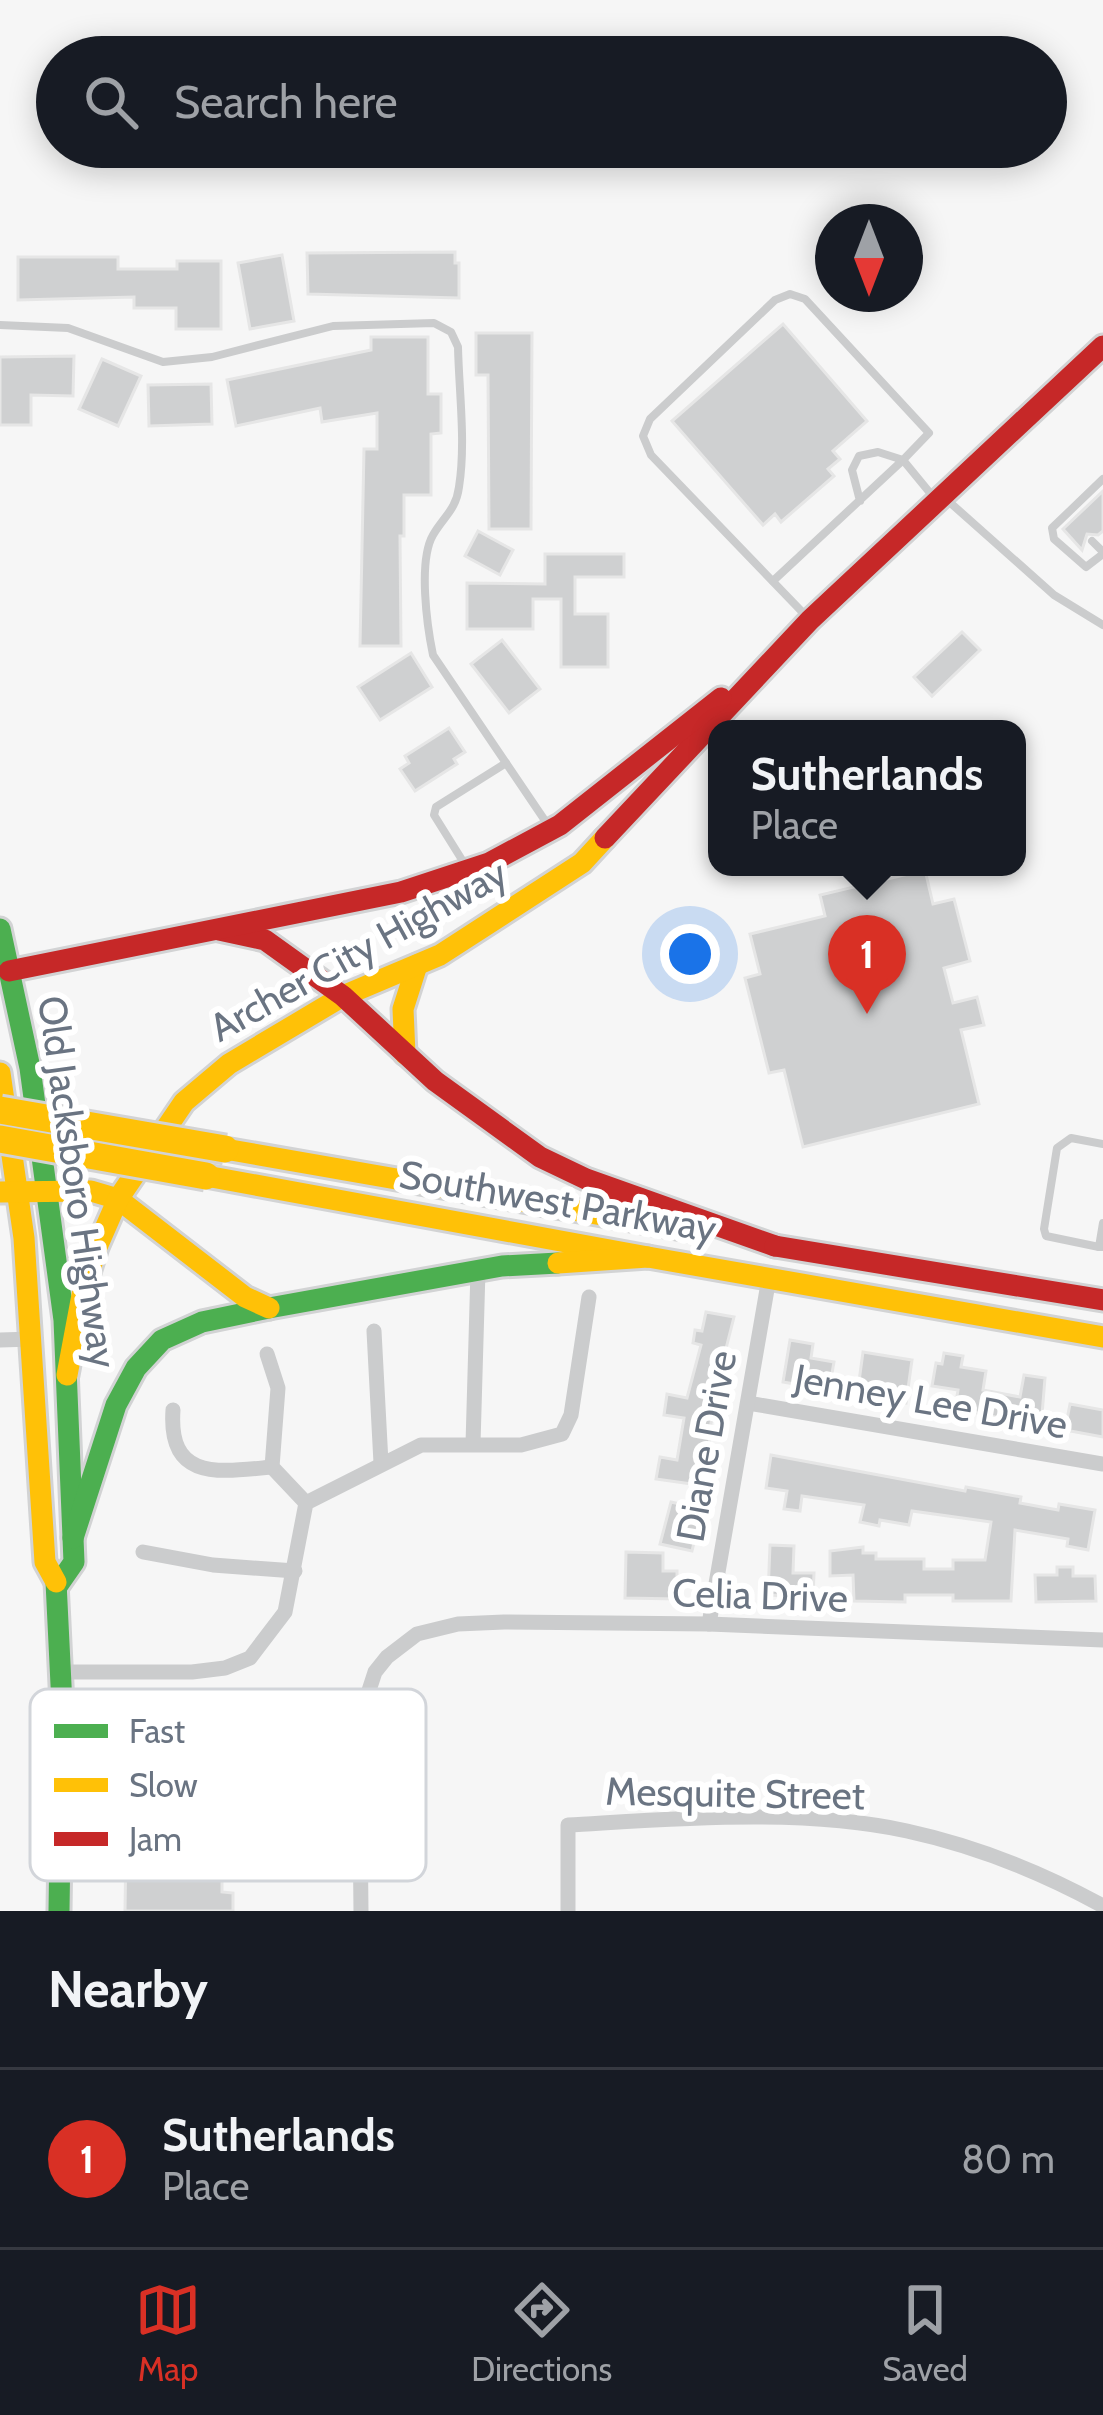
<!DOCTYPE html>
<style>
:root{--surface:#171b24;--page:#242831;--text:#f1f3f6;--muted:#9ea1a6;--line:#363941;--accent:#d93025}
body{margin:0;font-family:Cabin,sans-serif;background:var(--page);color:var(--text)}
.compass{position:absolute;left:815px;top:204px;width:108px;height:108px;border-radius:50%;background:var(--surface);box-shadow:0 6px 30px #0003;rotate:180deg}
.you{position:absolute;left:690px;top:954px;width:42px;height:42px;margin:-30px;border:9px solid #fff;border-radius:50%;background:#1a73e8;box-shadow:0 0 0 18px #1a73e833}
.badge{display:grid;place-items:center;width:78px;height:78px;border-radius:50%;background:var(--accent);color:#fff;font-size:39px;font-weight:700}
.pin{position:absolute;translate:-50% -99px;filter:drop-shadow(0 3px 6px #0008)}
.pin::after{content:'';position:absolute;top:63px;width:42px;height:36px;background:inherit;clip-path:polygon(0 0,100% 0,50% 100%)}
.popup{position:absolute;left:708px;top:720px;width:318px;height:156px;box-sizing:border-box;display:grid;place-content:center;border-radius:24px;background:var(--surface);filter:drop-shadow(0 3px 9px #0005);font-size:39px;white-space:nowrap;color:var(--muted)}
.popup b{font-size:45px;color:var(--text)}
.popup::after{content:'';position:absolute;left:50%;top:100%;margin-left:-24px;border:24px solid transparent;border-top-color:var(--surface)}
.list{margin:0;padding:0;list-style:none}
h2{display:flex;justify-content:space-between;align-items:center;height:156px;margin:0;padding:0 48px;font-size:51px}
h2 small{font-size:39px;font-weight:400;color:var(--muted)}
.list li{display:grid;grid-template-columns:78px 1fr auto;gap:36px;align-items:center;box-sizing:border-box;height:180px;padding:0 48px;border-top:3px solid var(--line)}
.list b{display:block;font-size:45px;white-space:nowrap}
.list p{margin:0;font-size:39px;white-space:nowrap;color:var(--muted)}
.list em{font-size:39px;font-style:normal;color:var(--muted)}
.icon{flex:none;width:66px;height:66px;fill:none;stroke:currentColor;stroke-width:2;stroke-linecap:round;stroke-linejoin:round}
.map{position:relative;flex:none;width:1103px;height:1911px;overflow:hidden}
.search{position:absolute;background:var(--surface);box-shadow:0 6px 30px #0003;left:36px;right:36px;top:36px;height:132px;display:flex;align-items:center;gap:30px;box-sizing:border-box;padding:0 42px;border-radius:66px;color:var(--muted);font-size:45px}
.sheet{height:336px;background:var(--surface)}
nav{display:flex;justify-content:space-around;align-items:center;box-sizing:border-box;height:168px;border-top:3px solid var(--line);background:var(--surface);font-size:33px;color:var(--muted)}
nav a{display:grid;justify-items:center;gap:6px}
nav .on{color:var(--accent)}
.map>svg:first-child{display:block}
.building{fill:#cfd0d1;stroke:#e6e6e6;stroke-width:3}
.lines{fill:none;stroke-linecap:round;stroke-linejoin:round}
.fast-casing{stroke:#d2d3d4;stroke-width:27}
.slow-casing{stroke:#d2d3d4;stroke-width:27}
.jam-casing{stroke:#d2d3d4;stroke-width:27}
.lane{stroke:#cbcccd;stroke-width:8}
.street{stroke:#cbcccd;stroke-width:15}
.fast{stroke:#4caf50;stroke-width:21}
.slow{stroke:#ffc107;stroke-width:21}
.jam{stroke:#c62828;stroke-width:21}
.slow-bridge-casing{stroke:#d3d3d4;stroke-width:33;stroke-linecap:butt}
.slow-bridge{stroke:#ffc107;stroke-width:27}
.labels{text-anchor:middle;dominant-baseline:central;stroke-width:12;stroke-linejoin:round;paint-order:stroke}
.street-label{font-size:39px;fill:#6a7482;stroke:#fff}
.key{fill:#fff;stroke:#d2d5da;stroke-width:3}
.key-label{font-size:33px;fill:#6a7482}
</style>
<div class="map">
<svg width="1103" height="1911" viewBox="0 0 1103 1911">
<rect width="100%" height="100%" fill="#f6f6f6"/>
<g class="building">
<polygon points="455,252 455,263 459,263 459,298 308,294 307,253"/>
<polygon points="282,255 294,321 250,329 238,263"/>
<polygon points="18,257 118,257 118,269 177,269 177,261 221,261 221,329 176,329 176,308 134,308 134,297 18,300"/>
<polygon points="783,324 867,421 833,451 840,459 828,469 834,476 781,522 775,514 763,525 672,421"/>
<polygon points="476,333 532,333 531,529 489,529 488,375 476,375"/>
<polygon points="371,337 428,337 428,394 441,394 441,433 431,434 431,495 404,495 404,536 400,536 401,646 360,646 364,449 377,449 377,413 322,422 320,408 236,426 227,380 371,350"/>
<polygon points="74,356 73,396 31,395 31,425 0,425 0,357"/>
<polygon points="102,359 141,376 118,426 79,409"/>
<polygon points="211,384 212,424 149,426 148,385"/>
<polygon points="1103,491 1103,531 1098,535 1087,534 1082,550 1063,529"/>
<polygon points="478,531 513,550 500,575 465,556"/>
<polygon points="545,554 624,554 624,577 575,577 575,614 608,614 608,667 561,667 561,599 533,599 533,629 467,629 467,583 545,584"/>
<polygon points="962,632 980,650 932,696 914,677"/>
<polygon points="502,640 540,689 509,713 471,664"/>
<polygon points="411,653 432,687 380,720 358,687"/>
<polygon points="449,728 465,752 454,759 457,764 415,791 400,769 409,763 405,756"/>
<polygon points="925,870 933,904 954,899 970,961 944,968 953,1003 977,997 984,1025 961,1030 979,1104 803,1147 784,1070 769,1073 745,978 760,974 750,934 825,916 820,895"/>
<polygon points="706,1312 734,1317 718,1380 722,1381 711,1423 706,1486 656,1479 660,1457 677,1460 684,1418 664,1415 667,1394 687,1398 701,1345 693,1343 695,1330 702,1331"/>
<polygon points="790,1340 813,1344 811,1358 834,1362 829,1390 783,1382"/>
<polygon points="863,1352 912,1360 906,1403 857,1396"/>
<polygon points="944,1353 963,1356 961,1367 986,1371 983,1390 1020,1397 1024,1375 1045,1378 1041,1427 955,1408 958,1390 932,1386 936,1363 942,1364"/>
<polygon points="1070,1404 1103,1410 1103,1437 1065,1430"/>
<polygon points="771,1455 965,1491 966,1487 1021,1497 1020,1503 1058,1510 1059,1504 1095,1510 1088,1550 1067,1546 1068,1539 1015,1530 1011,1601 953,1601 953,1595 905,1595 905,1602 854,1601 853,1575 830,1576 830,1551 863,1547 863,1553 876,1553 876,1559 924,1559 924,1569 953,1569 953,1560 985,1560 991,1522 912,1511 909,1525 880,1520 879,1526 860,1522 864,1505 802,1496 800,1511 784,1509 787,1491 766,1488"/>
<polygon points="671,1502 702,1509 692,1551 660,1544"/>
<polygon points="770,1545 794,1546 793,1573 814,1573 813,1597 768,1595"/>
<polygon points="626,1552 663,1553 663,1571 677,1571 677,1599 625,1598"/>
<polygon points="1057,1567 1073,1567 1073,1576 1095,1576 1096,1601 1036,1602 1035,1575 1057,1575"/>
<polygon points="126,1846 222,1847 222,1892 233,1893 233,1911 125,1911"/>
</g>
<g class="lines">
<g class="fast-casing">
<g id="fast">
<polyline points="0,929 30,1068 64,1320 74,1562 58,1585"/>
<polyline points="73,1538 116,1405 136,1368 162,1340 202,1322 269,1308 502,1266 558,1263"/>
<polyline points="56,1582 62,1705 59,1911"/>
</g>
</g>
<g class="slow-casing">
<g id="slow">
<polyline points="405,1054 403,1009 417,965"/>
<polyline points="0,1073 24,1238 45,1562 56,1582"/>
<polyline points="225,1149 688,1230"/>
<polyline points="206,1176 648,1257"/>
<polyline points="0,1192 91,1191 118,1199 245,1297 269,1308"/>
<polyline points="558,1263 648,1257 1103,1337"/>
<polyline points="67,1375 82,1295 97,1247 118,1199 184,1102 229,1064 343,996 440,955 582,863 605,838"/>
</g>
</g>
<g class="jam-casing">
<g id="jam">
<polyline points="605,838 810,620 1103,346"/>
<polyline points="219,930 265,940 343,996 435,1081 540,1157 586,1179 775,1246"/>
<polyline points="9,971 401,892 489,863 560,825 721,698"/>
<polyline points="775,1246 1103,1300"/>
</g>
</g>
<g class="lane">
<path d="M 0,325 L 68,328 L 163,362 L 212,357 L 333,326 L 434,323 L 451,332 L 458,347 C 459,392 466,443 459,487 C 456,510 444,516 433,535 C 418,561 427,626 433,655 L 550,828"/>
<polyline points="1103,479 1052,528 1054,539 1086,567 1103,554"/>
<polyline points="946,499 1054,595 1103,625"/>
<polyline points="1092,541 1103,552"/>
<polyline points="773,581 903,460 878,452 859,456 852,470 860,501"/>
<polyline points="809,619 651,455 643,436 650,419 775,300 790,294 805,299 929,433 903,460 935,499"/>
<polyline points="464,863 434,815 436,807 506,763"/>
<polyline points="1103,1223 1099,1247 1103,1247"/>
<polyline points="1099,1247 1046,1236 1044,1229 1057,1148 1071,1138 1103,1144"/>
</g>
<g class="street">
<polyline points="374,1331 381,1463"/>
<polyline points="0,1340 33,1339"/>
<polyline points="267,1354 278,1388 272,1467 306,1503"/>
<polyline points="748,1403 1103,1464"/>
<path d="M 173,1410 C 168,1481 218,1472 272,1467"/>
<polyline points="473,1444 478,1270"/>
<polyline points="143,1552 213,1565 295,1571"/>
<polyline points="709,1624 769,1278"/>
<polyline points="61,1672 192,1672 225,1668 250,1658 285,1612 306,1503 421,1445 521,1445 562,1434 571,1415 589,1297"/>
<polyline points="361,1911 359,1721 375,1672 387,1657 417,1634 458,1624 504,1622 709,1624 1103,1640"/>
<path d="M 568,1911 L 568,1825 C 675,1819 801,1808 907,1831 C 976,1846 1041,1872 1103,1906"/>
</g>
<use href="#fast" class="fast"/>
<use href="#slow" class="slow"/>
<use href="#jam" class="jam"/>
<g class="slow-bridge-casing">
<g id="slow-bridge">
<polyline points="0,1110 225,1149"/>
<polyline points="0,1139 206,1176"/>
</g>
</g>
<use href="#slow-bridge" class="slow-bridge"/>
</g>
<g class="labels">
<g class="street-label">
<text transform="translate(358 950) rotate(-29)">Archer City Highway</text>
<text transform="translate(78 1182) rotate(82)">Old Jacksboro Highway</text>
<text transform="translate(558 1201) rotate(10)">Southwest Parkway</text>
<text transform="translate(931 1401) rotate(10)">Jenney Lee Drive</text>
<text transform="translate(706 1446) rotate(-80)">Diane Drive</text>
<text transform="translate(760 1595) rotate(2)">Celia Drive</text>
<text transform="translate(735 1793) rotate(1)">Mesquite Street</text>
</g>
</g>
<rect x="30" y="1689" width="396" height="192" rx="18" class="key"/>
<rect x="54" y="1724" width="54" height="14" fill="#4caf50"/>
<rect x="54" y="1778" width="54" height="14" fill="#ffc107"/>
<rect x="54" y="1832" width="54" height="14" fill="#c62828"/>
<g class="key-label">
<text x="129" y="1743">Fast</text>
<text x="129" y="1797">Slow</text>
<text x="129" y="1851">Jam</text>
</g>
</svg>
<svg class="compass" viewBox="-18 -18 36 36"><path d="M0-13l5 13h-10z" fill="#e53935"/><path d="M0 13l5-13h-10z" fill="#9ea1a6"/></svg>
<div class="you"></div>
<div class="pin badge" style="left:867px;top:1014px">1</div>
<div class="popup"><b>Sutherlands</b>Place</div>
<div class="search"><svg class="icon" aria-label="search" viewBox="0 0 24 24"><circle cx="10" cy="10" r="6"/><path d="M15 15l6 6"/></svg>Search here</div>
</div>
<section class="sheet">
<h2>Nearby<small></small></h2>
<ul class="list">
<li><span class="badge">1</span><div><b>Sutherlands</b><p>Place</p></div><em>80 m</em></li>
</ul>
</section>
<nav>
<a class="on"><svg class="icon" aria-label="map" viewBox="0 0 24 24"><path d="M3 6l6-2 6 2 6-2v14l-6 2-6-2-6 2zM9 4v14M15 6v14"/></svg>Map</a>
<a><svg class="icon" aria-label="directions" viewBox="0 0 24 24"><path d="M12 3l9 9-9 9-9-9zM9 14v-3h6M13 9l2 2-2 2"/></svg>Directions</a>
<a><svg class="icon" aria-label="saved" viewBox="0 0 24 24"><path d="M7 4h10v16l-5-4-5 4z"/></svg>Saved</a>
</nav>
